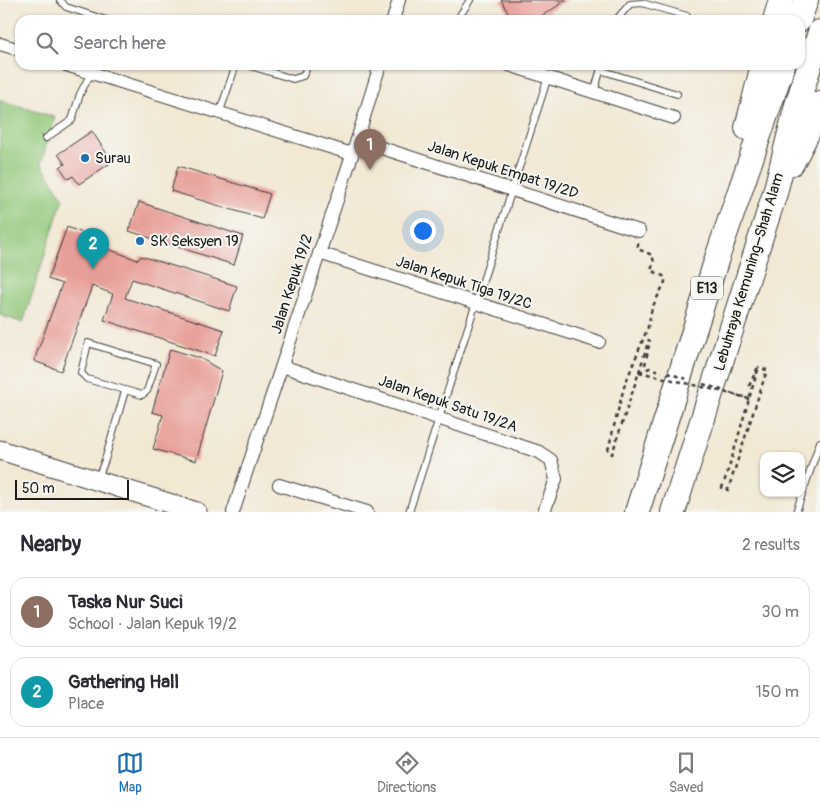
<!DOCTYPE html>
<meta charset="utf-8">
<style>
:root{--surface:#fff;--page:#f2f2f3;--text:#2b2b33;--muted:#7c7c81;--line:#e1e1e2;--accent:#1f6fb2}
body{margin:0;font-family:Pangolin,sans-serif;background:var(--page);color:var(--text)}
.controls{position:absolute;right:15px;bottom:15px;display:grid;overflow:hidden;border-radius:10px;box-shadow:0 1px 4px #0004}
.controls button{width:45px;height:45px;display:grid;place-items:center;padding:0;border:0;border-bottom:1px solid var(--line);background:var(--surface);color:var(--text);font:25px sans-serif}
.scale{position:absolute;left:15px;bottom:12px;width:114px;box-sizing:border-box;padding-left:5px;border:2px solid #1c1c1c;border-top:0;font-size:14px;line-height:18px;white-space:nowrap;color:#1c1c1c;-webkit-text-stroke:4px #f6f6f2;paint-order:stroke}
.you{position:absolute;left:422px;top:230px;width:18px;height:18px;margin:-12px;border:4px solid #fff;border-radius:50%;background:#1a73e8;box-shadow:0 0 0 8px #1a73e833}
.badge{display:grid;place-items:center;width:32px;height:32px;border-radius:50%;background:var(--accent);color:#fff;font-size:16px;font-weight:700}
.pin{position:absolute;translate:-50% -41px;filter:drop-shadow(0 1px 2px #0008)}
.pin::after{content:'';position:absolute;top:26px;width:18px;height:15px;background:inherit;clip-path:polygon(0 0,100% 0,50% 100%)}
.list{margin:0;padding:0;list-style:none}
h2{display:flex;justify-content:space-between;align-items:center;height:65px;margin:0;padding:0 20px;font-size:21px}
h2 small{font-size:16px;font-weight:400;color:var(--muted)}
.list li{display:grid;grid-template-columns:32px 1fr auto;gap:15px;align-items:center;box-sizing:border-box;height:70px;margin:0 10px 10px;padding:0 10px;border:1px solid var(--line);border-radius:15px}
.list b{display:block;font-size:19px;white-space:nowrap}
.list p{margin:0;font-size:16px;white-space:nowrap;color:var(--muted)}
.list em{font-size:16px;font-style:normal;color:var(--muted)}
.icon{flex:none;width:28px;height:28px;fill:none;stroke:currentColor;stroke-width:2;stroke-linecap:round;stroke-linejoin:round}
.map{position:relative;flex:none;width:820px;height:512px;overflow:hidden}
.search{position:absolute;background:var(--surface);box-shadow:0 1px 4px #0004;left:15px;right:15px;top:15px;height:55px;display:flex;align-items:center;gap:12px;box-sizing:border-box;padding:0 18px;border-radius:15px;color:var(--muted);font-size:19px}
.sheet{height:225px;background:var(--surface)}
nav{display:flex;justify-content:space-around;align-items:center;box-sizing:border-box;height:70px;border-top:1px solid var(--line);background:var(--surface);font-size:14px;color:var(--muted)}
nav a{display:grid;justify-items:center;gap:2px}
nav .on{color:var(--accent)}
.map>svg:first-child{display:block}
.park{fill:#92c779;stroke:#57724a}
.building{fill:#e89e98}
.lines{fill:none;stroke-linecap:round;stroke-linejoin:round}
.lane-casing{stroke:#3c3b38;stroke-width:8}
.street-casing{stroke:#3c3b38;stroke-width:14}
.secondary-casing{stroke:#3c3b38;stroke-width:21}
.highway-casing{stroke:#3c3b38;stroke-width:26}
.path{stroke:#3c3b38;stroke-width:2.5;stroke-dasharray:4 4;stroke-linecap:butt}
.lane{stroke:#fff;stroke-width:6}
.street{stroke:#fff;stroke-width:12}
.secondary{stroke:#fff;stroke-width:19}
.highway{stroke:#fff;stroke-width:24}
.path-bridge{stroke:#3c3b38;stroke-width:2.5;stroke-dasharray:4 4;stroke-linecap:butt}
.poi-dot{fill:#1f6fb2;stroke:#f6f6f2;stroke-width:2}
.labels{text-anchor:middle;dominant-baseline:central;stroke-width:4;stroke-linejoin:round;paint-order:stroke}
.shield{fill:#f6f6f2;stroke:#5d5d5c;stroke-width:1}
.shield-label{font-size:14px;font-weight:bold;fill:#1c1c1c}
.poi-label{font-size:15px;fill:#1c1c1c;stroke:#f6f6f2;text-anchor:start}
.street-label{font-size:15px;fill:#1c1c1c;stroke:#f6f6f2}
</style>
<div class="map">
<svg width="820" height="512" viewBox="0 0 820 512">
<rect width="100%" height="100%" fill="#f6f6f2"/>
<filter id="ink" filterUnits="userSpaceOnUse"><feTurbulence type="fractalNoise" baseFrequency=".02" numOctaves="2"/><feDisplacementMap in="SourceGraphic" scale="10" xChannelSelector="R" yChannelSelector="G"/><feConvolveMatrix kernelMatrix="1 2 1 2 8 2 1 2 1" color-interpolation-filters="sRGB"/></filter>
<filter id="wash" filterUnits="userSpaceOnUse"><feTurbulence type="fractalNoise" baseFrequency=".0096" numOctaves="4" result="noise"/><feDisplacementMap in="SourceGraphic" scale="20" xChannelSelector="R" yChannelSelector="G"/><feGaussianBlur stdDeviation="1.12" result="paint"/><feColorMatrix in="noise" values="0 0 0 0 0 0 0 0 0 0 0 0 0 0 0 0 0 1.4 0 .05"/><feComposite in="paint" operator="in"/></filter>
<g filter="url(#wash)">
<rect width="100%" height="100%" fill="#f2e8d4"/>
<polygon class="park" points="0,100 55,117 41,163 63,198 23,323 0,315"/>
<g id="blocks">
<g class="building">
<polygon points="501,0 567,0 535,20 512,20"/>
<polygon points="92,131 112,162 79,184 73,176 68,179 60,167 65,164 58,154"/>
<polygon points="178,166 270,194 262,219 171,191"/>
<polygon points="139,202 243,236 234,265 129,231"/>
<polygon points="67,227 96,238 94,244 138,260 141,256 237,286 229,311 132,279 125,298 224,330 215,356 104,320 113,294 92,286 61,371 34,361 62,284 48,279"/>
<polygon points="170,349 200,358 222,371 196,461 153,449 163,415 152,412"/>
</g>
</g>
</g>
<g filter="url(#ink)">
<use href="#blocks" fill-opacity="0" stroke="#3c3b38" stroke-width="1"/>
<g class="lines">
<g class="lane-casing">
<g id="lane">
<polyline points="60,0 66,7 106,20"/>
<polyline points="457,20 470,0"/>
<polyline points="616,20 630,4 642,3 687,16"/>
<polyline points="248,65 293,79 303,76 308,65"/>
<polyline points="600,70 677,94"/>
<polyline points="594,92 602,65"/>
<polyline points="219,114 236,65"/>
<polyline points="46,138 72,120 80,94 91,73"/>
<polygon points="88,343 156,364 147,391 142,395 87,379 81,373"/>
<polyline points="98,478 105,460 125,391"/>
<polyline points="409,512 548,77"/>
<polyline points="796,512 820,442"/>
</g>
</g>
<g class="street-casing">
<g id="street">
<polyline points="393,20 399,0"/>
<polyline points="0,44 20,50"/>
<polyline points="66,65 352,154"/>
<polyline points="509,65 674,118"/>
<polyline points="357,140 639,231"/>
<polyline points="319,253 599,342"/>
<polyline points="282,366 539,452 551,460 556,479 544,512"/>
<polyline points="279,485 367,512"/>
<polyline points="233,512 357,140 380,65"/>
</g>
</g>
<g class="secondary-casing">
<polyline id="secondary" points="0,450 197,512"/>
</g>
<g class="highway-casing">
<g id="highway">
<polyline points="775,20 781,0"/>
<polyline points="799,20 806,0"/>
<polyline points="747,128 763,65"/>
<polyline points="792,163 813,122 820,103"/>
<polyline points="637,512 717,258 783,65"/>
<polyline points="673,512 775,193 797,105 820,32"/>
</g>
</g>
<g class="path">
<polyline points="638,243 638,249 652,255 654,262 651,270 665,277 665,282 652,308 648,327 624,387 608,450 612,454 639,372 650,368 662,372"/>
<polyline points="645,365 650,340"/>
<polyline points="639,372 649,339"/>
<path d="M 749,386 L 758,367 L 758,370 C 745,409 736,449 722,488 L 728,490 L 767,370 L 758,367"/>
<polyline points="730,393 752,400"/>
</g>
<use href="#lane" class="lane"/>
<use href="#street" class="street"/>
<use href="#secondary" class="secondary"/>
<use href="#highway" class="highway"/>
<g class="path-bridge">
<polyline points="639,372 749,398"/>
<polyline points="667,373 687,379"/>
<polyline points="703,384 722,390"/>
</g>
</g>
</g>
<g class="poi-dot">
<circle cx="85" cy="158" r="5"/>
<circle cx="140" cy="241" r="5"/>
</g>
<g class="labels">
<rect class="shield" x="691" y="276.5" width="32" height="23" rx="4"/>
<g class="shield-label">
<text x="707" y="288">E13</text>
</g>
<g class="poi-label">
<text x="95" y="158">Surau</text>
<text x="150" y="241">SK Seksyen 19</text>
</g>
<g class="street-label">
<text transform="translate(503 170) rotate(18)">Jalan Kepuk Empat 19/2D</text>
<text transform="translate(749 272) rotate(-73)">Lebuhraya Kemuning–Shah Alam</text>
<text transform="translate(464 283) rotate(18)">Jalan Kepuk Tiga 19/2C</text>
<text transform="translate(292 284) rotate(-72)">Jalan Kepuk 19/2</text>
<text transform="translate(448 404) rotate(19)">Jalan Kepuk Satu 19/2A</text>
</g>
</g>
</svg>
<div class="controls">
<button><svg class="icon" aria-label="layers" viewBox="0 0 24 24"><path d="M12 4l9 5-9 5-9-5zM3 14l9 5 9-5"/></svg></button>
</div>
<div class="scale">50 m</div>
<div class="you"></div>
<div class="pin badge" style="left:370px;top:170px;background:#8d6e63">1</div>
<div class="pin badge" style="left:93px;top:269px;background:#0f9aa8">2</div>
<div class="search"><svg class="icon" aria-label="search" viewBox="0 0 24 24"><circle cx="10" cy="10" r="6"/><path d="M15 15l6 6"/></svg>Search here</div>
</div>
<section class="sheet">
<h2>Nearby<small>2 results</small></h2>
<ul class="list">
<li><span class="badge" style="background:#8d6e63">1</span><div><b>Taska Nur Suci</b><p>School · Jalan Kepuk 19/2</p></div><em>30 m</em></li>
<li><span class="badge" style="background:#0f9aa8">2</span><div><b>Gathering Hall</b><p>Place</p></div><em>150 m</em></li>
</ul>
</section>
<nav>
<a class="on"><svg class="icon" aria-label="map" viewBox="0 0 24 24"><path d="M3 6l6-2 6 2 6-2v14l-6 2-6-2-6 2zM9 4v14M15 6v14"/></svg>Map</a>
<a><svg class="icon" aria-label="directions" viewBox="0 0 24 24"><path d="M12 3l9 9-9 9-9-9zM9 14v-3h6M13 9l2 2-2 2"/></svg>Directions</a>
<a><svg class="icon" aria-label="saved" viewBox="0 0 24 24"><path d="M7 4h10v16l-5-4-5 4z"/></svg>Saved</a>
</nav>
